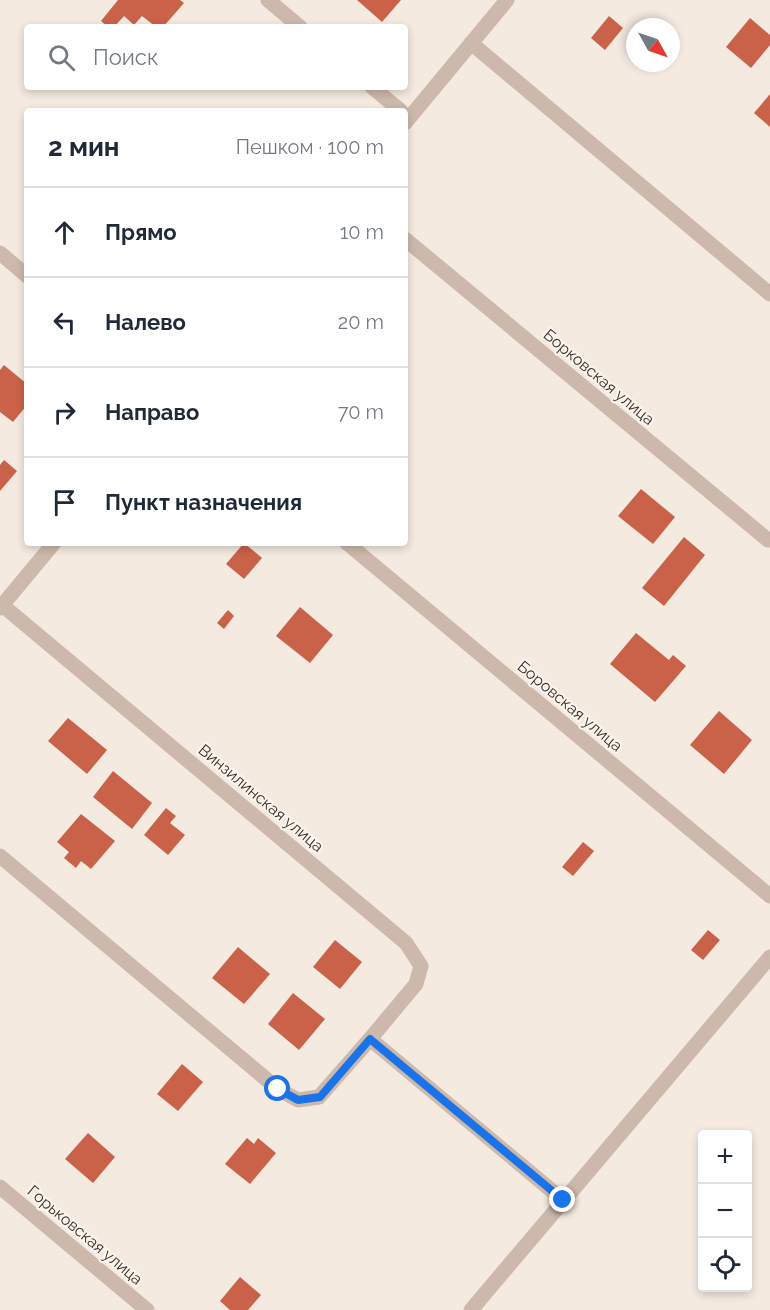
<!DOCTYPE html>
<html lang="ru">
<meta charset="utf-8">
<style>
:root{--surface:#fff;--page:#f2f2f3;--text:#1f2937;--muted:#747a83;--line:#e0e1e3}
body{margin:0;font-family:Raleway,sans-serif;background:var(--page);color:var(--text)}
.controls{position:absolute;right:18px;bottom:18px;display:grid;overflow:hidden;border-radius:6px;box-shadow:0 3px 9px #0003}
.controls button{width:54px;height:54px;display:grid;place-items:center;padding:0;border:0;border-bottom:2px solid var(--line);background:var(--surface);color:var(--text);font:30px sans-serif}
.compass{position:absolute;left:626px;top:18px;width:54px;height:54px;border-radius:50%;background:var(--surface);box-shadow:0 3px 9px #0003;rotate:130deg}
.stop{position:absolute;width:18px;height:18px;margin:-14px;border:4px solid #1a73e8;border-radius:50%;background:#fff}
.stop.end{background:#1a73e8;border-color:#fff;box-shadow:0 2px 6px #0008}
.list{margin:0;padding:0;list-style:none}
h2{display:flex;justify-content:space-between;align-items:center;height:78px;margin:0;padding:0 24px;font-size:26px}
h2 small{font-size:20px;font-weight:400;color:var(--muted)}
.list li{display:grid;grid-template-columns:39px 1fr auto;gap:18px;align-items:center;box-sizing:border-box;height:90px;padding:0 24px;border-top:2px solid var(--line)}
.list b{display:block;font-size:22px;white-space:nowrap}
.list em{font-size:20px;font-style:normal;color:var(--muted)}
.icon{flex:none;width:33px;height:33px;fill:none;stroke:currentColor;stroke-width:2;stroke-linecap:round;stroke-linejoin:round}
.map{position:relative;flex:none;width:770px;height:1310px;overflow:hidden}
.search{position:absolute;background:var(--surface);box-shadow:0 3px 9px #0003;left:24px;top:24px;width:384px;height:66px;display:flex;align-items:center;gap:15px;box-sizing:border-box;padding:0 21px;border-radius:6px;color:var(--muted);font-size:22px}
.panel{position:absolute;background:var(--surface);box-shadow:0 3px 9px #0003;left:24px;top:108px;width:384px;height:438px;border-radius:6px}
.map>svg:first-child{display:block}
.building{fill:#ca6249}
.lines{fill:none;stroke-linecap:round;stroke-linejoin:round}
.minor{stroke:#cdb9ab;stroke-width:15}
.route{stroke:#1a73e8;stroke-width:8}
.labels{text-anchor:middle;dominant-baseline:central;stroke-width:4.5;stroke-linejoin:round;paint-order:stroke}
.street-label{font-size:16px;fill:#3b2f2b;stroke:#fbf4ed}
</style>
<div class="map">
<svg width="770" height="1310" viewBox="0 0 770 1310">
<rect width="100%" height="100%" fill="#f4eae0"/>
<g class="building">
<polygon points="118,0 180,0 184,3 163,27 156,27 142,16 134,25 124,16 114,27 108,27 101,21"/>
<polygon points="357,0 401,0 382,22"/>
<polygon points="609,16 623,28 605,50 591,38"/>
<polygon points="750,18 770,35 770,45 751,68 726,47"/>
<polygon points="770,94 770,127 754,113"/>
<polygon points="4,365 27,384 27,405 13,422 0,412 0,370"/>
<polygon points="4,460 17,471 0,491 0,465"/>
<polygon points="641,489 675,517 653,544 618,516"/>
<polygon points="684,537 705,555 664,606 642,588"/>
<polygon points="244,543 262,558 244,579 226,564"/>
<polygon points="300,607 333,635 310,663 276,636"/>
<polygon points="228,610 234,616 224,629 217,623"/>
<polygon points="636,633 669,660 673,655 686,666 655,702 610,664"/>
<polygon points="719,711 752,740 724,774 690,745"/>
<polygon points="68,718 107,750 87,774 48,741"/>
<polygon points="113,771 152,803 132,829 93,797"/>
<polygon points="166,808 176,816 170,823 185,835 168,855 144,835"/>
<polygon points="81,814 115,841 91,869 81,861 76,868 64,858 69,852 57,842"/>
<polygon points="583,842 594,851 573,876 562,867"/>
<polygon points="708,930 720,940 703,960 691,950"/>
<polygon points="335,940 362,962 340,989 313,967"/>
<polygon points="238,947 270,974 244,1004 212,978"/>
<polygon points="293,993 325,1019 299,1050 268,1024"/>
<polygon points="182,1064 203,1082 178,1111 157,1094"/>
<polygon points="88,1133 115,1157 93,1183 65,1159"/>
<polygon points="247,1138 254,1144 258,1138 276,1153 250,1184 225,1164"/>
<polygon points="240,1277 261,1295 248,1310 230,1310 220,1301"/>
</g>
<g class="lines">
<g class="minor">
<polyline points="268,0 300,27"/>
<polyline points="471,43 770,294"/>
<polyline points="372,87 401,111"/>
<polyline points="405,123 507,0"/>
<polyline points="405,239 768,540 770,540"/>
<polyline points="0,253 27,276"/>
<polyline points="347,543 770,896"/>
<polyline points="2,605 406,943 421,966 416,984 370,1039"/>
<polyline points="0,608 54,543"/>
<polyline points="0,856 278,1089 298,1100 319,1097 370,1039 563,1200"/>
<polyline points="0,1187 147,1310"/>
<polyline points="471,1310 770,957"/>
</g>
</g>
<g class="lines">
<polyline class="route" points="278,1089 298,1100 320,1097 370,1039 563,1200"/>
</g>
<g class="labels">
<g class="street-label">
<text transform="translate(599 377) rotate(40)">Борковская улица</text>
<text transform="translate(570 706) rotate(40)">Боровская улица</text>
<text transform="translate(261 798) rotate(40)">Винзилинская улица</text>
<text transform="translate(85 1235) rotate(40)">Горьковская улица</text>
</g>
</g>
</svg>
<div class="controls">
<button>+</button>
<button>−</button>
<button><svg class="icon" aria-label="locate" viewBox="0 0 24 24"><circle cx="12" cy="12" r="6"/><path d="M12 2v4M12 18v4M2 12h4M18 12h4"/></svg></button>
</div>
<svg class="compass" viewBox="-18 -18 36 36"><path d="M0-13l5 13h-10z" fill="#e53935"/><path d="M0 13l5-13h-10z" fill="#747a83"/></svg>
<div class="stop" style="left:278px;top:1089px"></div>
<div class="stop end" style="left:563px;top:1200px"></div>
<div class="search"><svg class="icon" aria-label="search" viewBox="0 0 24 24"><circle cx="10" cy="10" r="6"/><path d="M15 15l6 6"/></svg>Поиск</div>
<section class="panel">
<h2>2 мин<small>Пешком · 100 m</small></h2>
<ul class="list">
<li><svg class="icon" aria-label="ahead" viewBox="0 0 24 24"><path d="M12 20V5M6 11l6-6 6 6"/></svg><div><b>Прямо</b></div><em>10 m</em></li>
<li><svg class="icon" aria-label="left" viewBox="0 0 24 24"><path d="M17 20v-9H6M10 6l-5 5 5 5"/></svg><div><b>Налево</b></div><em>20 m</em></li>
<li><svg class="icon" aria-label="right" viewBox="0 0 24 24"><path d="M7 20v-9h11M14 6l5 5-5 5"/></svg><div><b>Направо</b></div><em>70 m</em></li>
<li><svg class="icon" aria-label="arrive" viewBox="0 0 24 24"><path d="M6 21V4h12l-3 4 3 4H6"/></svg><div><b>Пункт назначения</b></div></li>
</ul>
</section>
</div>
